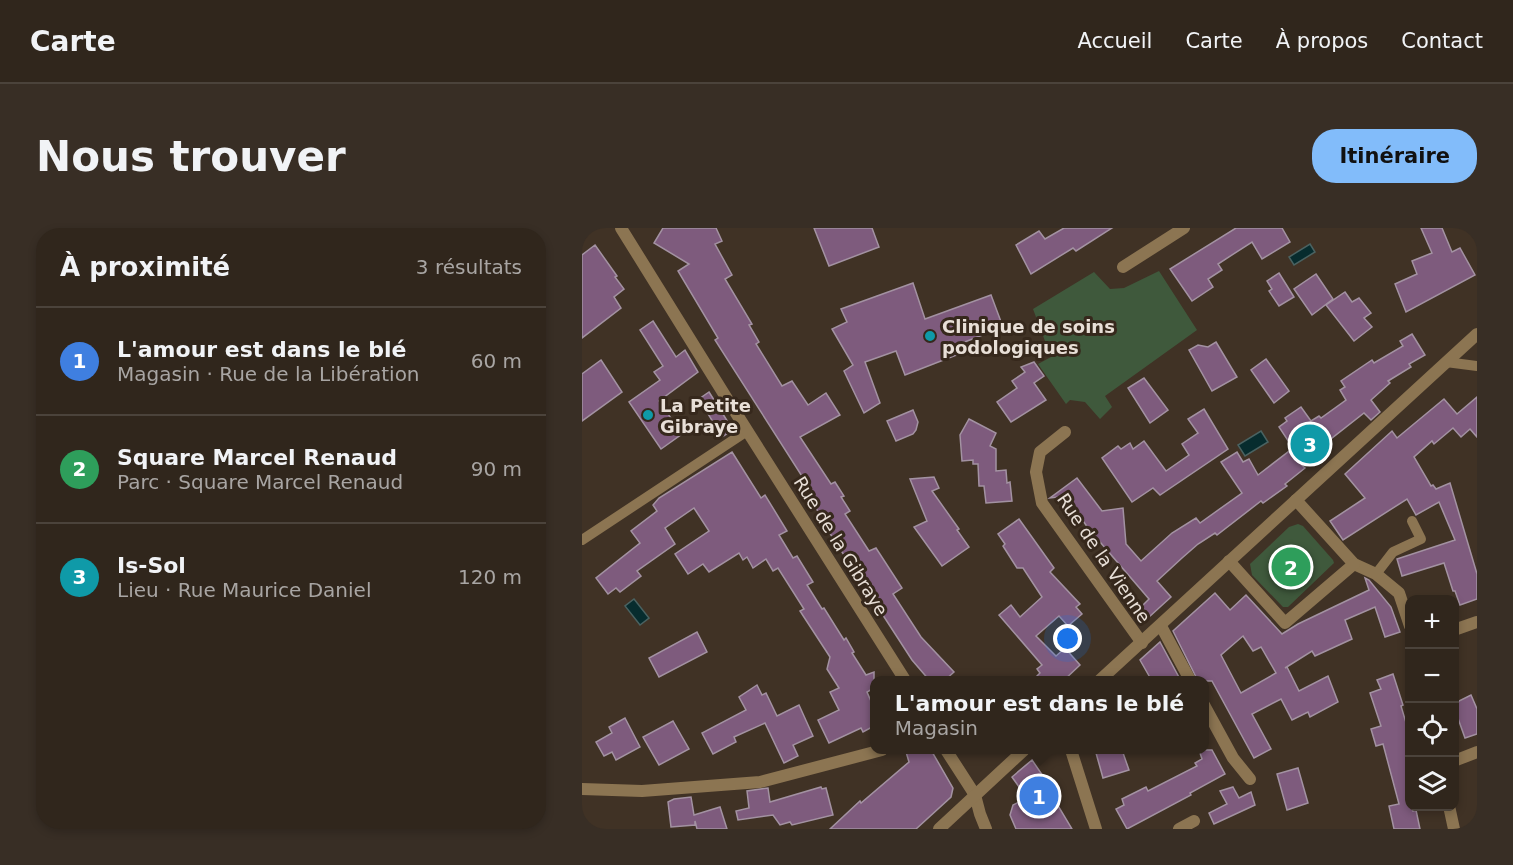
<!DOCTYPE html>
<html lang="fr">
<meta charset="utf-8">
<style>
:root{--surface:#30261c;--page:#382e25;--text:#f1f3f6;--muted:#a8a5a3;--line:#4b433b;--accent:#82bcfa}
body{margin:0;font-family:"DejaVu Sans",sans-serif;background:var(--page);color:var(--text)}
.controls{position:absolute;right:18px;bottom:18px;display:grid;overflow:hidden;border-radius:12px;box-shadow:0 3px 9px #0003}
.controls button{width:54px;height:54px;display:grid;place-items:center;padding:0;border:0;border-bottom:2px solid var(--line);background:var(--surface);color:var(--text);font:30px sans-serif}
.you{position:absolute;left:486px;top:411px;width:21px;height:21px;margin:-15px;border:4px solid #fff;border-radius:50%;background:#1a73e8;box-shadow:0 0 0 9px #1a73e833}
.badge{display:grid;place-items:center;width:39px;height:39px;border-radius:50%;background:var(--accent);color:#fff;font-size:20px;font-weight:700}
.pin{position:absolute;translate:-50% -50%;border:3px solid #fff;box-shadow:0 2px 6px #0006}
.popup{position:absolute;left:288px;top:448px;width:339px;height:78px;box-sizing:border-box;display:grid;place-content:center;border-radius:12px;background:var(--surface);filter:drop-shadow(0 2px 4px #0005);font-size:20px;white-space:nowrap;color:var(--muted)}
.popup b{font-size:22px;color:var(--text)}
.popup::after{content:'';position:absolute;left:50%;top:100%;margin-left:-12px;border:12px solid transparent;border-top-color:var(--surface)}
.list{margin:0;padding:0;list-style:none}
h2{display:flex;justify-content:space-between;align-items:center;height:78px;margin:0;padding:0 24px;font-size:26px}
h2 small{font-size:20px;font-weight:400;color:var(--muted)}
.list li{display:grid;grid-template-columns:39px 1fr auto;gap:18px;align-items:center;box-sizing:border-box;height:108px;padding:0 24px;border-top:2px solid var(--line)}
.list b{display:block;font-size:22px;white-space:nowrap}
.list p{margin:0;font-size:20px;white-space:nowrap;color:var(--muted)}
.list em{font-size:20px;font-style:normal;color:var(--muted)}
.icon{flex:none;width:33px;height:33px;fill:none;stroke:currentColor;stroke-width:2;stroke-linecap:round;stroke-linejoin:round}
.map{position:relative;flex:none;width:895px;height:601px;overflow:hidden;border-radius:24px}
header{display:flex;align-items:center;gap:36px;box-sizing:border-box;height:84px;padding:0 30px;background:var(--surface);border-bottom:2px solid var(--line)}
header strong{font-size:28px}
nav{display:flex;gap:33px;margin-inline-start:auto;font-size:21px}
.intro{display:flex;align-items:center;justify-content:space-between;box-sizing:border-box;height:144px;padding:0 36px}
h1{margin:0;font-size:42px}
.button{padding:15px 27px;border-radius:24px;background:var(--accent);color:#111;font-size:21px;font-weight:700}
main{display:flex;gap:36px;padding:0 36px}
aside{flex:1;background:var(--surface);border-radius:24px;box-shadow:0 3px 9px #0003}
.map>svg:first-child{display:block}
.green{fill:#3f593c}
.water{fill:#072c2e;stroke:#4a6261;stroke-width:1.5}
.building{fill:#7e5b7d;stroke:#a392a2;stroke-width:1.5;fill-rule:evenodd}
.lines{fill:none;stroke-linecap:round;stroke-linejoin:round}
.service{stroke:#8c7552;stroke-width:10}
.minor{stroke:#8c7552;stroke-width:12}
.tertiary{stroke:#8c7552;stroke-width:12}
.culture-dot{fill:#0f9aa8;stroke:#36281c;stroke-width:2}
.labels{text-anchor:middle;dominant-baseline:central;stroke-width:6;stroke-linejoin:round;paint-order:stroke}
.poi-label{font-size:18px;font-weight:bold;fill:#e8dfd7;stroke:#36281c;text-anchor:start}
.street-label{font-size:18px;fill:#e8dfd7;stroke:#36281c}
</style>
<header>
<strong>Carte</strong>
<nav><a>Accueil</a><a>Carte</a><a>À propos</a><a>Contact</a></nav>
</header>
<div class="intro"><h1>Nous trouver</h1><a class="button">Itinéraire</a></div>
<main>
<aside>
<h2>À proximité<small>3 résultats</small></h2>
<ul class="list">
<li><span class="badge" style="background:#3f7fe0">1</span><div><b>L'amour est dans le blé</b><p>Magasin · Rue de la Libération</p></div><em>60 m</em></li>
<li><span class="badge" style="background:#2e9e5b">2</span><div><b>Square Marcel Renaud</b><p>Parc · Square Marcel Renaud</p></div><em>90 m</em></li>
<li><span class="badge" style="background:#0f9aa8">3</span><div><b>Is-Sol</b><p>Lieu · Rue Maurice Daniel</p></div><em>120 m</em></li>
</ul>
</aside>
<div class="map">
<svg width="895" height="601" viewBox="0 0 895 601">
<rect width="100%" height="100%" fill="#403225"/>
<g class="green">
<polygon points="577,43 615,102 523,168 530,179 518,191 503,174 488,172 484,176 456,136 469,129 451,81 512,44 528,61 542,60"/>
<polygon points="716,296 721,298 751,332 752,335 706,379 701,379 670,347 668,336 707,299"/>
</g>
<g class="water">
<polygon points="728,16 733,24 712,37 707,29"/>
<polygon points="679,203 686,214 663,228 656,217"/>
<polygon points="52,371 67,390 58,397 43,378"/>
</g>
<g class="building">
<polygon points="81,0 134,0 140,13 133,16 150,47 143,51 170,96 167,97 177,114 174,116 200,158 210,153 226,177 244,165 258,187 218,209 249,256 253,254 262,268 259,269 268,283 263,286 287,323 294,320 320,360 311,366 339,409 372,444 362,453 348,453 330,432 249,307 228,269 232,267 133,112 136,110 96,43 107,36 72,15"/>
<polygon points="232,0 290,0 297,19 247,38"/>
<polygon points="482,0 530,0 494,23 491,20 449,46 434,17 457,3 463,11"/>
<polygon points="654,0 700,0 708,14 680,31 670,14 636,36 640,42 626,51 631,59 610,73 588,41"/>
<polygon points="839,0 860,0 870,24 878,20 893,47 824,84 813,56 835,46 830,33 850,25"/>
<polygon points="13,17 35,48 33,49 42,61 32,69 39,80 0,110 0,27"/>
<polygon points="697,45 712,69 697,78 687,63 690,61 685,53"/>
<polygon points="734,46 751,71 730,87 712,61"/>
<polygon points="331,55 343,91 409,67 421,99 375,117 377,126 323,147 314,123 283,134 298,175 282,185 262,143 271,137 250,101 265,94 259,81"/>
<polygon points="763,64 770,74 777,70 789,85 782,90 790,99 772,113 744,77"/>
<polygon points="71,93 94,129 103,122 116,144 77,173 100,206 79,221 47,174 78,152 72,144 81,138 58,102"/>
<polygon points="830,106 843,127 827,136 829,139 806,153 808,155 789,172 798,184 789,192 782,185 740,218 743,222 720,237 723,240 703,256 705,258 681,275 679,273 635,307 633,305 616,316 600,330 575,353 589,369 566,390 558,380 567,371 506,300 484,268 468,270 495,250 520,283 541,280 544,316 559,333 590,305 614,290 618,295 660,265 639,234 655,224 661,234 667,231 676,247 711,220 697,199 705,193 703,190 719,179 729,193 737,188 739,190 764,172 758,162 763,159 759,153 790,132 792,135 821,118 818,113"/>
<polygon points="634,114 655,149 630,163 607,122 616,117 626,119"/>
<polygon points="684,131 707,163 692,175 669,142"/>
<polygon points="19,132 40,164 0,193 0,146"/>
<polygon points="452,134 462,148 452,155 464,172 429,194 415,174 435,160 430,153 443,144 439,139"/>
<polygon points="562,150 586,182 568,195 546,160"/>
<polygon points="127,164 151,202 140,209 117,171"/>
<polygon points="895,169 895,209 888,201 879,209 871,200 852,216 850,213 832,229 849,258 851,257 854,261 868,255 895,346 895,371 878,377 873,363 871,363 862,335 820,348 815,331 873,312 857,274 834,287 825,271 761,312 748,293 783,270 763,246 810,203 815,210 862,171 875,186"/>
<polygon points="622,181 646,221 578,267 571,260 550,274 520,230 536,218 539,221 548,215 551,221 562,213 584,243 607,227 600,216 616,205 606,191"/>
<polygon points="331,182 336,194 334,202 331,206 314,213 305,193"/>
<polygon points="387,191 414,205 408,218 414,221 414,243 424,242 425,255 428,254 430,273 404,275 402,258 397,258 396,236 391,236 391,232 380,233 378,207"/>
<polygon points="150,224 179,270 183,267 205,303 197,307 211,330 215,328 231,354 225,357 240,381 242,380 262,412 264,410 272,424 270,425 284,447 292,444 292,460 285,464 292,480 292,498 281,504 279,500 247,515 236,492 257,482 248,464 257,460 245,441 248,429 218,383 222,381 196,340 191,343 184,331 171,340 165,329 161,332 157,325 127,344 121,336 106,346 93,326 127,303 112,280 83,300 93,316 55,343 59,348 38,364 34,360 26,366 14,350 58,315 49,303 75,283 71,277 77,270"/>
<polygon points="352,249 357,260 350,263 377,301 375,302 387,319 360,338 332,299 345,293 328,251"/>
<polygon points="437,291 472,340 468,344 498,376 494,379 500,386 486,398 477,388 454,408 474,428 483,420 498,437 481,453 450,453 458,445 455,441 460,437 417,387 429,377 438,389 460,369 441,340 435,340 421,318 423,316 416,306"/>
<path d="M 783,350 L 787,352 L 809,379 L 818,404 L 803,409 L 793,379 L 763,392 L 770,411 L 733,428 L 730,423 L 703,440 L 705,439 L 717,463 L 746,448 L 756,474 L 728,489 L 726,484 L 710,492 L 699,471 L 670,486 L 689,521 L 672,530 L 630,453 L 616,453 L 591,403 L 633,365 L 648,382 L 664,367 L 700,406 L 716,396 L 787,362 ZM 661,408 L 671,423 L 679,419 L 694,445 L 659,465 L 639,427 Z"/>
<polygon points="115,404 125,424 77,449 67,430"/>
<polygon points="578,414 599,453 570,453 558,432"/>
<polygon points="811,446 821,477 819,478 828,508 828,579 830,579 831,583 834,582 838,601 812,601 807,578 817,576 801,516 794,518 789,501 799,498 788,465 799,461 795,452"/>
<polygon points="175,457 180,467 184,465 195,488 217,477 231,508 211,517 216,528 202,535 183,495 152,509 154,514 131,526 120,505 164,482 157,469"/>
<polygon points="889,467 895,481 895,506 883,510 873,482 873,475"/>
<polygon points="43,490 58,519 34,532 30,524 22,528 14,514 30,505 27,499"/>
<polygon points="91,493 107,521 77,537 61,509"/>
<polygon points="340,522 349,522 371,560 369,569 334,601 248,601 278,573 279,575 327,534 324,524"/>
<polygon points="525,522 540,522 547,542 521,550 514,525"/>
<polygon points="617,522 630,522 643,546 608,565 609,567 545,601 534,581 542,577 540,571 564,559 566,563 615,538 613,535 620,531"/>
<polygon points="450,532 472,564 469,566 490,601 434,601 428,587 431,577 445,570 430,549"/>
<polygon points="716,540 726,575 705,582 695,546"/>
<polygon points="239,559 240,561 244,560 251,587 210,597 208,594 198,597 191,587 156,592 154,583 167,580 165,563 186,560 188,574"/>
<polygon points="651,559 657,570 669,564 673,577 632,596 627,585 645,576 638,563"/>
<polygon points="109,569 112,587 138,579 145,601 115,601 113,593 113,597 89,599 86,574 92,571"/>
</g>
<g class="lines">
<g class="service">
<polyline points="864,134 895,138"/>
<polyline points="0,312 165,203"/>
<polyline points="794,346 811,324 839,311 830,293"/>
</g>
<g class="minor">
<polyline points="39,0 147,174 323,452"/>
<polyline points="541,39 602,0"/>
<polyline points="483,204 458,224 454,244 460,275 560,415"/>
<polyline points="714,272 772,336 794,346 817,365 828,398"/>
<polyline points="647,333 703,395 772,336"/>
<polyline points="579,398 608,452"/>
<polyline points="872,402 895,394"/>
<polyline points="622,477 651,530 668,551"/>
<polyline points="364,522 393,567 398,586 404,601"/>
<polyline points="489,522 514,601"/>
<polyline points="872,533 895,524"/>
<polyline points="0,561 60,563 178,554 300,522"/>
<polyline points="867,578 872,601"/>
<polyline points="597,601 612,593"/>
</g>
<g class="tertiary">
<polyline points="518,452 895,106"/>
<polyline points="357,601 442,522"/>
</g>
</g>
<g class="culture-dot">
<circle cx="348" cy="108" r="6"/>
<circle cx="66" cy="187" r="6"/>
</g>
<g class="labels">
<g class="poi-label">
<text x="360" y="98">Clinique de soins<tspan x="360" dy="21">podologiques</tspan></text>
<text x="78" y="177">La Petite<tspan x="78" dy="21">Gibraye</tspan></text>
</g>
<g class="street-label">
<text transform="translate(259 318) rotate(58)">Rue de la Gibraye</text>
<text transform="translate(522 330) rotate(56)">Rue de la Vienne</text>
</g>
</g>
</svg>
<div class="controls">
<button>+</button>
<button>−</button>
<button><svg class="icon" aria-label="locate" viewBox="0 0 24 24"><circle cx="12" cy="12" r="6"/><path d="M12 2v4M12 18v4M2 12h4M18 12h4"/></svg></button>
<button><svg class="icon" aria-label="layers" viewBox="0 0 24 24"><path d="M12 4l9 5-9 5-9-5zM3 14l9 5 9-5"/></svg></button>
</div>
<div class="you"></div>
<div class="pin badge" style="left:457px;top:568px;background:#3f7fe0">1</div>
<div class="popup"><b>L'amour est dans le blé</b>Magasin</div>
<div class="pin badge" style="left:709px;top:339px;background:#2e9e5b">2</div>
<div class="pin badge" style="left:728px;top:216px;background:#0f9aa8">3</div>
</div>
</main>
